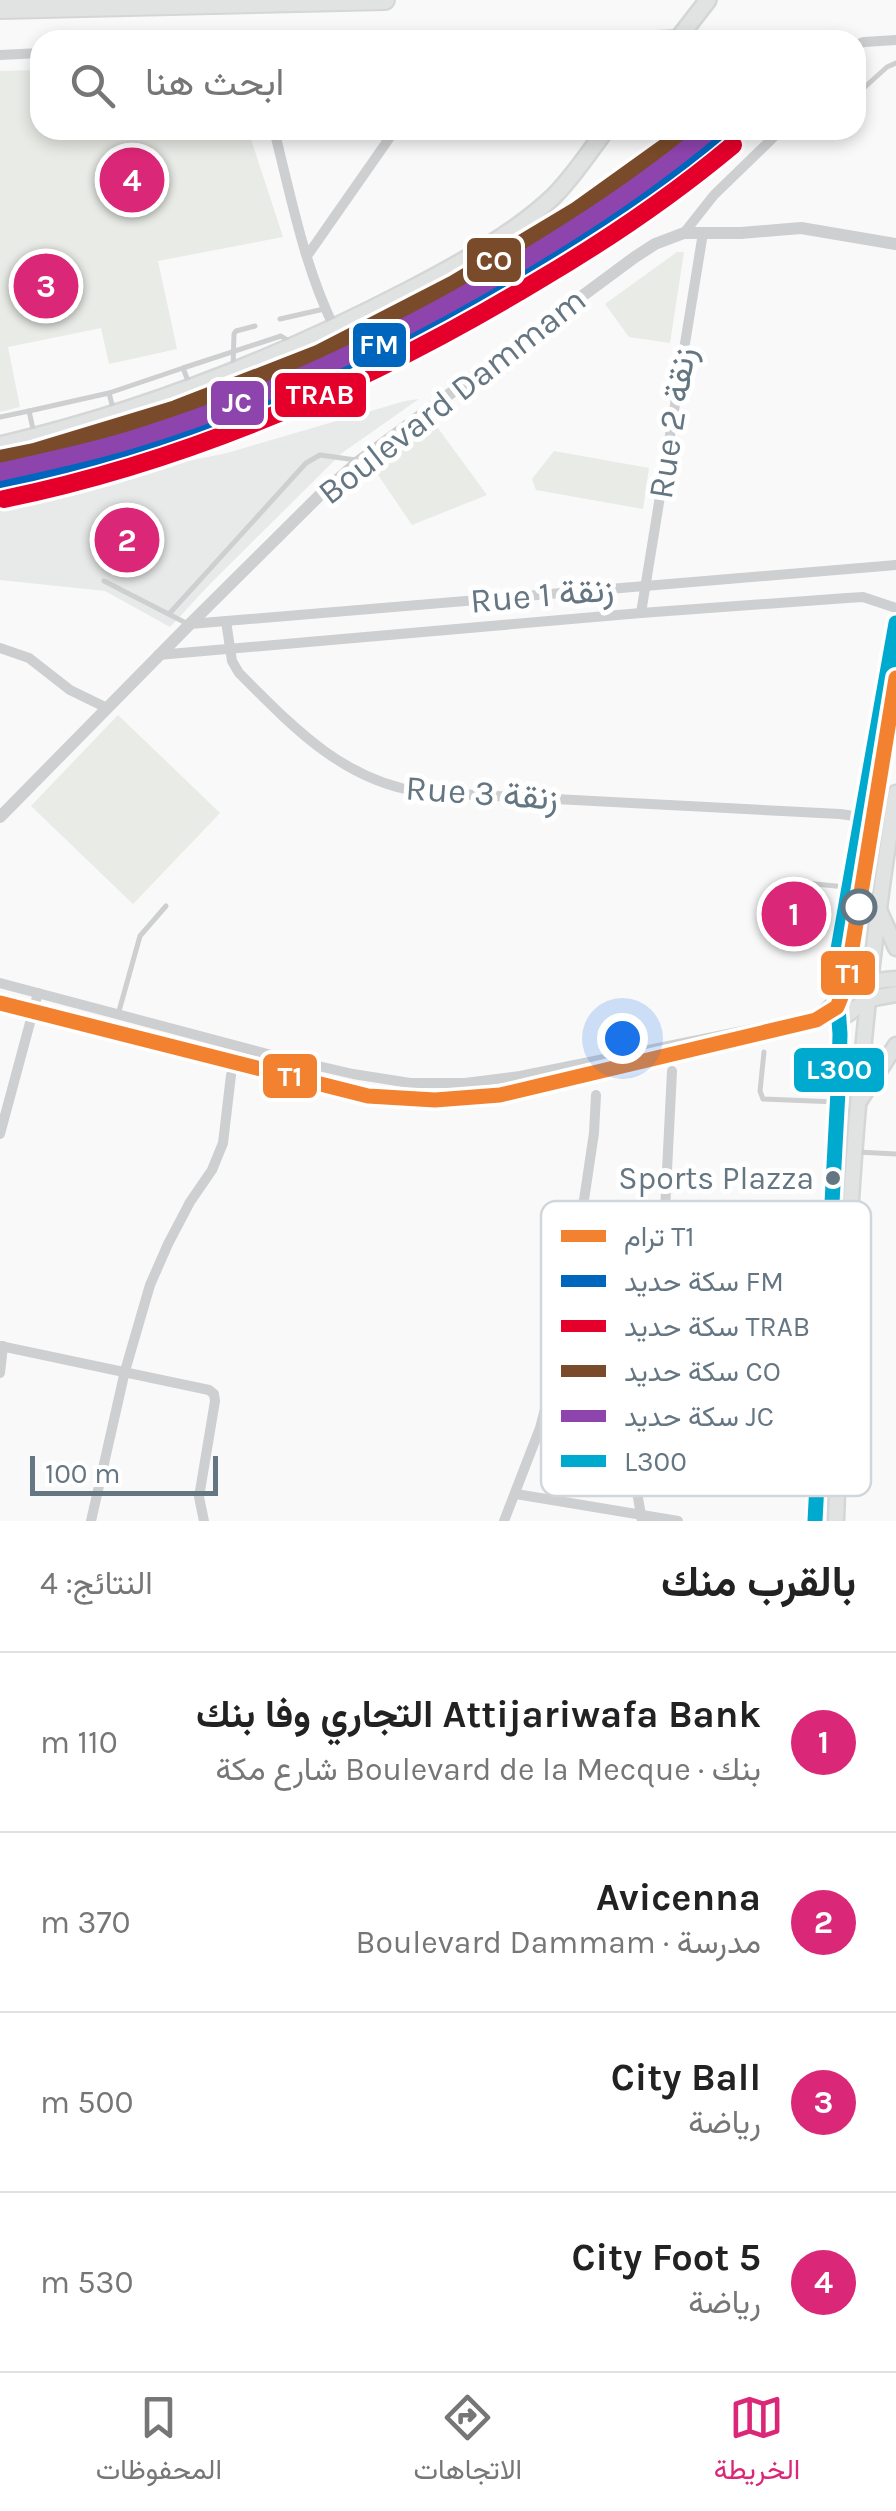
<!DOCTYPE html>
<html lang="ar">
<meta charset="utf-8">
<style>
:root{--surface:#fff;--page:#f2f2f2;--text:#222;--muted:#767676;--line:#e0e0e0;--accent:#db2777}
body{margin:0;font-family:Karla,Vazirmatn,sans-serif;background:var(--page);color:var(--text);direction:rtl}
.scale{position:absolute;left:30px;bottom:25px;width:188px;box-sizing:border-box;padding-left:10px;border:5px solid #657683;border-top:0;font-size:28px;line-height:35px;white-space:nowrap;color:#657683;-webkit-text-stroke:8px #fff;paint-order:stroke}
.you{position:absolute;left:622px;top:1038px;width:35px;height:35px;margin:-25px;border:8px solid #fff;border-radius:50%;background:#1a73e8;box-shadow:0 0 0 15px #1a73e833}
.badge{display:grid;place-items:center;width:65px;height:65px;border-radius:50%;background:var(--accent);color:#fff;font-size:32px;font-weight:700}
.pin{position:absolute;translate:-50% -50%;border:5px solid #fff;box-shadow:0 2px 10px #0006}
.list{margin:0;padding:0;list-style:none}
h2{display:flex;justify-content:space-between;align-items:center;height:130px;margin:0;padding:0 40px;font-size:42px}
h2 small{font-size:32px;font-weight:400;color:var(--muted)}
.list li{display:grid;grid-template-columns:65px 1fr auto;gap:30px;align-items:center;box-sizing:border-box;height:180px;padding:0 40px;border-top:2px solid var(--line)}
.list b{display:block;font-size:38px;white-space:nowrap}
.list p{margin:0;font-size:32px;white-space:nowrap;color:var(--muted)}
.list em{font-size:32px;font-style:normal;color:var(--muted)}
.icon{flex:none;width:55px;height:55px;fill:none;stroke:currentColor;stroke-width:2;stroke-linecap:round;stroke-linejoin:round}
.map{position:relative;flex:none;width:896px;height:1521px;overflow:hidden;direction:ltr}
.search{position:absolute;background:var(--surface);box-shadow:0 5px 15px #0003;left:30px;right:30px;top:30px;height:110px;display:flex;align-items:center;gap:25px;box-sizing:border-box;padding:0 35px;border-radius:30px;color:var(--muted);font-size:38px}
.sheet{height:850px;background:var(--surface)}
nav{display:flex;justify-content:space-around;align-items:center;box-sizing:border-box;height:140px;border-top:2px solid var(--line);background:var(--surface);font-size:28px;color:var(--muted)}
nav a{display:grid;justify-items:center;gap:5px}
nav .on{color:var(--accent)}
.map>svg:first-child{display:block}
.built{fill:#e8e9e9}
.green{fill:#e8ebe6}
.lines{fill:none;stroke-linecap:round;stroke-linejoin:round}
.secondary-casing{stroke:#d5d6d7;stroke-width:19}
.primary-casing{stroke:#d5d6d7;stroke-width:20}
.trunk-casing{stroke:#d5d6d6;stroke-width:22}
.service{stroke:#cecfd0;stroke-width:5}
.minor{stroke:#cecfd0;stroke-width:10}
.tertiary{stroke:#cecfd0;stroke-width:12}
.secondary{stroke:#e1e2e2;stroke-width:14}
.primary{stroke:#e1e2e2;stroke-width:15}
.trunk{stroke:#e1e2e2;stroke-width:18}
.bus-1-casing{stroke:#fff;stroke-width:22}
.bus-1{stroke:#00a9ce;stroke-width:15}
.rail-1-casing{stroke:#fff;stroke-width:25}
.rail-2-casing{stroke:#fff;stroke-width:25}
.rail-3-casing{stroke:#fff;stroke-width:25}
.rail-4-casing{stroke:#fff;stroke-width:25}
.rail-1{stroke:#0065bd;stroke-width:18}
.rail-2{stroke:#e4002b;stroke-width:18}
.rail-3{stroke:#7a4b2a;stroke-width:18}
.rail-4{stroke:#8e44ad;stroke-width:18}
.tram-1-casing{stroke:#fff;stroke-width:22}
.tram-1{stroke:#f38230;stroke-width:15}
.stop-dot{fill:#fff;stroke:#657683;stroke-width:5}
.bus-dot{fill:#657683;stroke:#fff;stroke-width:4}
.labels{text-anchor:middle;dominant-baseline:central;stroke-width:10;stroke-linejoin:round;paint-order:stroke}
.bus-label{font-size:32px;fill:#657683;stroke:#fff;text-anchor:end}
.street-label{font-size:35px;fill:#657683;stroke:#fff}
.key{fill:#fff;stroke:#d1d6da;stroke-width:2.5}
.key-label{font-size:28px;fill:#657683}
.line-badge{stroke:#fff;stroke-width:4}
.badge-label{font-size:28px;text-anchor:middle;font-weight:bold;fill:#fff}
</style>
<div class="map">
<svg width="896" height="1521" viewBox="0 0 896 1521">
<rect width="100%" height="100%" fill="#f9f9f9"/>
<polygon class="built" points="419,399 342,453 210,584 170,627 105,591 0,580 0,500 227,453 405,401"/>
<g class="green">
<polygon points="40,70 40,130 248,130 283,237 158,261 177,349 109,364 101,328 8,347 20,407 0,412 0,71"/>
<polygon points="677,252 684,252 670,343 629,337 605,304"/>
<polygon points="432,420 487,495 412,525 370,463"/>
<polygon points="554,451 649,468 643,509 536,490 532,479"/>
<polygon points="118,715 220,813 133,904 31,806"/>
</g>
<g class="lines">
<g class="secondary-casing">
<g id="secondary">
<polyline points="880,912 896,948"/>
<path d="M 836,997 C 856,986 872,980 896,979"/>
<polyline points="839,1020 869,999 896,994"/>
<polyline points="860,1100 896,1045"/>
<polyline points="815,1521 839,1072 840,1034 835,966 896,623"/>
<path d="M 836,1521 C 844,1278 856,1034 896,793"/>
</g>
</g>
<g class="primary-casing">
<g id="primary">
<polyline points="677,40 708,0"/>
<path d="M 0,445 C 141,412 278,358 407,291 C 454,267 516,233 554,196 C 574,176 589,152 606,130"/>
</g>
</g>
<g class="trunk-casing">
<polyline id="trunk" points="0,9 385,0"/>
</g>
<g class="service">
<polyline points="856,95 887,67 896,63"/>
<polyline points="280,319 324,309"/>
<polyline points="233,367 234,334 236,331 255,326"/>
<polyline points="183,368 281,336 292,343"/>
<polyline points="109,393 183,368 190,386"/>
<polyline points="29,411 109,393 114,412"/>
<polyline points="0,417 29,411 34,433"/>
<polyline points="104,581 186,623"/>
<polyline points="169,614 306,463 320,455 356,460"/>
<polyline points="787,881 845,887"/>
<polyline points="119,1011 140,936 166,906"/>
<polyline points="764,1052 760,1091 763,1099 837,1102"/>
<polyline points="857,1152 896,1154"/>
</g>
<g class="minor">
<polyline points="529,40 681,34"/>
<polyline points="856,45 864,42 896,40"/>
<polyline points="0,55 40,53"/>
<path d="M 274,130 C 291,196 304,267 335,329"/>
<polyline points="684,233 714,195 781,130"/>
<polyline points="307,256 395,130"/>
<polyline points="641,613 703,233"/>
<path d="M 226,621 L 232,661 L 239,673 C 292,726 343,781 421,792 L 840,814 L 861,817"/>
<polyline points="190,624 896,565"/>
<polyline points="0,648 29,658 70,690 107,708"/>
<polyline points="158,655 641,613 847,598 863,597 896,608"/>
<polyline points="0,983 275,1056 353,1074 410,1083 465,1083 520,1076 802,1019 817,1014 836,997"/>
<polyline points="0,1134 38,993"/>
<polyline points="0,1346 209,1390 214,1394 215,1401 199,1497 204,1521"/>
<polyline points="0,1373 3,1346"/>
<polyline points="516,1494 678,1521"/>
<polyline points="91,1521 125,1371 150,1285 168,1244 190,1202 212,1170 223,1143 231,1075"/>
<polyline points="504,1521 540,1428 555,1371 578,1240 594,1133 596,1095"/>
<polyline points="642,1521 636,1486 635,1461 661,1290 672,1071"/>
</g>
<polyline class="tertiary" points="0,817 189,625 321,494 359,461 635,257 655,244 684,233 741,233 801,228 896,244"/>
<use href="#secondary" class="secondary"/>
<use href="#primary" class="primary"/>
<use href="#trunk" class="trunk"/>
<g class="bus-1-casing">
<polyline id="bus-1" points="815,1521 839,1072 840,1034 835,966 896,623"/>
</g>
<use href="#bus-1" class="bus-1"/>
<g class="rail-1-casing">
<path id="rail-1" d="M 0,479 C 186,441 364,362 526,264 C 594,224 660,181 720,130"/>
</g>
<g class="rail-2-casing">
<path id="rail-2" d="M 4,499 C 193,460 374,380 539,280 C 607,240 672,196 733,145"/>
</g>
<g class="rail-3-casing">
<polyline id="rail-3" points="0,459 34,452 176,409 318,354 454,284 576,211 689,130"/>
</g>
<g class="rail-4-casing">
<path id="rail-4" d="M 0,472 C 47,461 94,452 140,437 C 284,392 422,324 550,244 C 605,210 660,172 710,130"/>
</g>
<use href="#rail-1" class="rail-1"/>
<use href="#rail-2" class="rail-2"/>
<use href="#rail-3" class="rail-3"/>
<use href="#rail-4" class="rail-4"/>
<g class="tram-1-casing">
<polyline id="tram-1" points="0,1003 368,1096 435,1100 500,1095 816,1020 837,1007 846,985 896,678"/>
</g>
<use href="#tram-1" class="tram-1"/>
</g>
<circle class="stop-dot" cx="859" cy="907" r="16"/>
<circle class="bus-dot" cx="833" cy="1178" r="9"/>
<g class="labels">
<g class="bus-label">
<text x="814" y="1178">Sports Plazza</text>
</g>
<g class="street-label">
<text transform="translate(452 396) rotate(-38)">Boulevard Dammam</text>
<text transform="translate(672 423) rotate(-81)">Rue 2 زنقة</text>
<text transform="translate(542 595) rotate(-5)">Rue 1 زنقة</text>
<text transform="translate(482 793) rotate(4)">Rue 3 زنقة</text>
</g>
</g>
<rect x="541" y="1201" width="330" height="295" rx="15" class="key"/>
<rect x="561" y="1230" width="45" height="12" fill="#f38230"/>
<rect x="561" y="1275" width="45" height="12" fill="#0065bd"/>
<rect x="561" y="1320" width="45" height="12" fill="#e4002b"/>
<rect x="561" y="1365" width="45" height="12" fill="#7a4b2a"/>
<rect x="561" y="1410" width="45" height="12" fill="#8e44ad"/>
<rect x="561" y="1455" width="45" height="12" fill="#00a9ce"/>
<g class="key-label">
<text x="624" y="1246">ترام T1</text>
<text x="624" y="1291">سكة حديد FM</text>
<text x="624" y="1336">سكة حديد TRAB</text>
<text x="624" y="1381">سكة حديد CO</text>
<text x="624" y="1426">سكة حديد JC</text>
<text x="624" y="1471">L300</text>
</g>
<g class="line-badge">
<rect x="465" y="236" width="58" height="48" rx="10" fill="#7a4b2a"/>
<rect x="351" y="321" width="57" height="48" rx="10" fill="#0065bd"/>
<rect x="273" y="371" width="95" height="48" rx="10" fill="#e4002b"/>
<rect x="209" y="379" width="57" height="48" rx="10" fill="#8e44ad"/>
<rect x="819" y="949" width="58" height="48" rx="10" fill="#f38230"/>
<rect x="792" y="1046" width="94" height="48" rx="10" fill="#00a9ce"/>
<rect x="261" y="1052" width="58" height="48" rx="10" fill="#f38230"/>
</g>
<g class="badge-label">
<text x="494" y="270">CO</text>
<text x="379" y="354">FM</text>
<text x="320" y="404">TRAB</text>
<text x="237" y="412">JC</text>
<text x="848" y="983">T1</text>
<text x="839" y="1079">L300</text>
<text x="290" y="1086">T1</text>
</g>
</svg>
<div class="scale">100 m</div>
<div class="you"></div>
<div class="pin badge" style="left:794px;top:914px">1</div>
<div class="pin badge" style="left:127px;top:540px">2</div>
<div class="pin badge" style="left:46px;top:286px">3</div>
<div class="pin badge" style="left:132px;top:180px">4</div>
<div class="search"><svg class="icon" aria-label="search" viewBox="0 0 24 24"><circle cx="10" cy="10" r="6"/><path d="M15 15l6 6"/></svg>ابحث هنا</div>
</div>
<section class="sheet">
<h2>بالقرب منك<small>النتائج: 4</small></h2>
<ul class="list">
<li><span class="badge">1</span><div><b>Attijariwafa Bank التجاري وفا بنك</b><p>بنك · Boulevard de la Mecque شارع مكة</p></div><em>110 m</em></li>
<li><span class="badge">2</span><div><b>Avicenna</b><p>مدرسة · Boulevard Dammam</p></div><em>370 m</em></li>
<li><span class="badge">3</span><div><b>City Ball</b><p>رياضة</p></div><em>500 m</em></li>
<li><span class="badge">4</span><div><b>City Foot 5</b><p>رياضة</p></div><em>530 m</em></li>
</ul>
</section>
<nav>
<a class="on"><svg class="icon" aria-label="map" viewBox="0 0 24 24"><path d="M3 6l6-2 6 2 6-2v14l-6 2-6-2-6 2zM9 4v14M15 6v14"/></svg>الخريطة</a>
<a><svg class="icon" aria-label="directions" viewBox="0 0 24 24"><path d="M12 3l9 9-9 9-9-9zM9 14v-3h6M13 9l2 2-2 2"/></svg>الاتجاهات</a>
<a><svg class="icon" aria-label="saved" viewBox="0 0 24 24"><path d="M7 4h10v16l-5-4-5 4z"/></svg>المحفوظات</a>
</nav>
